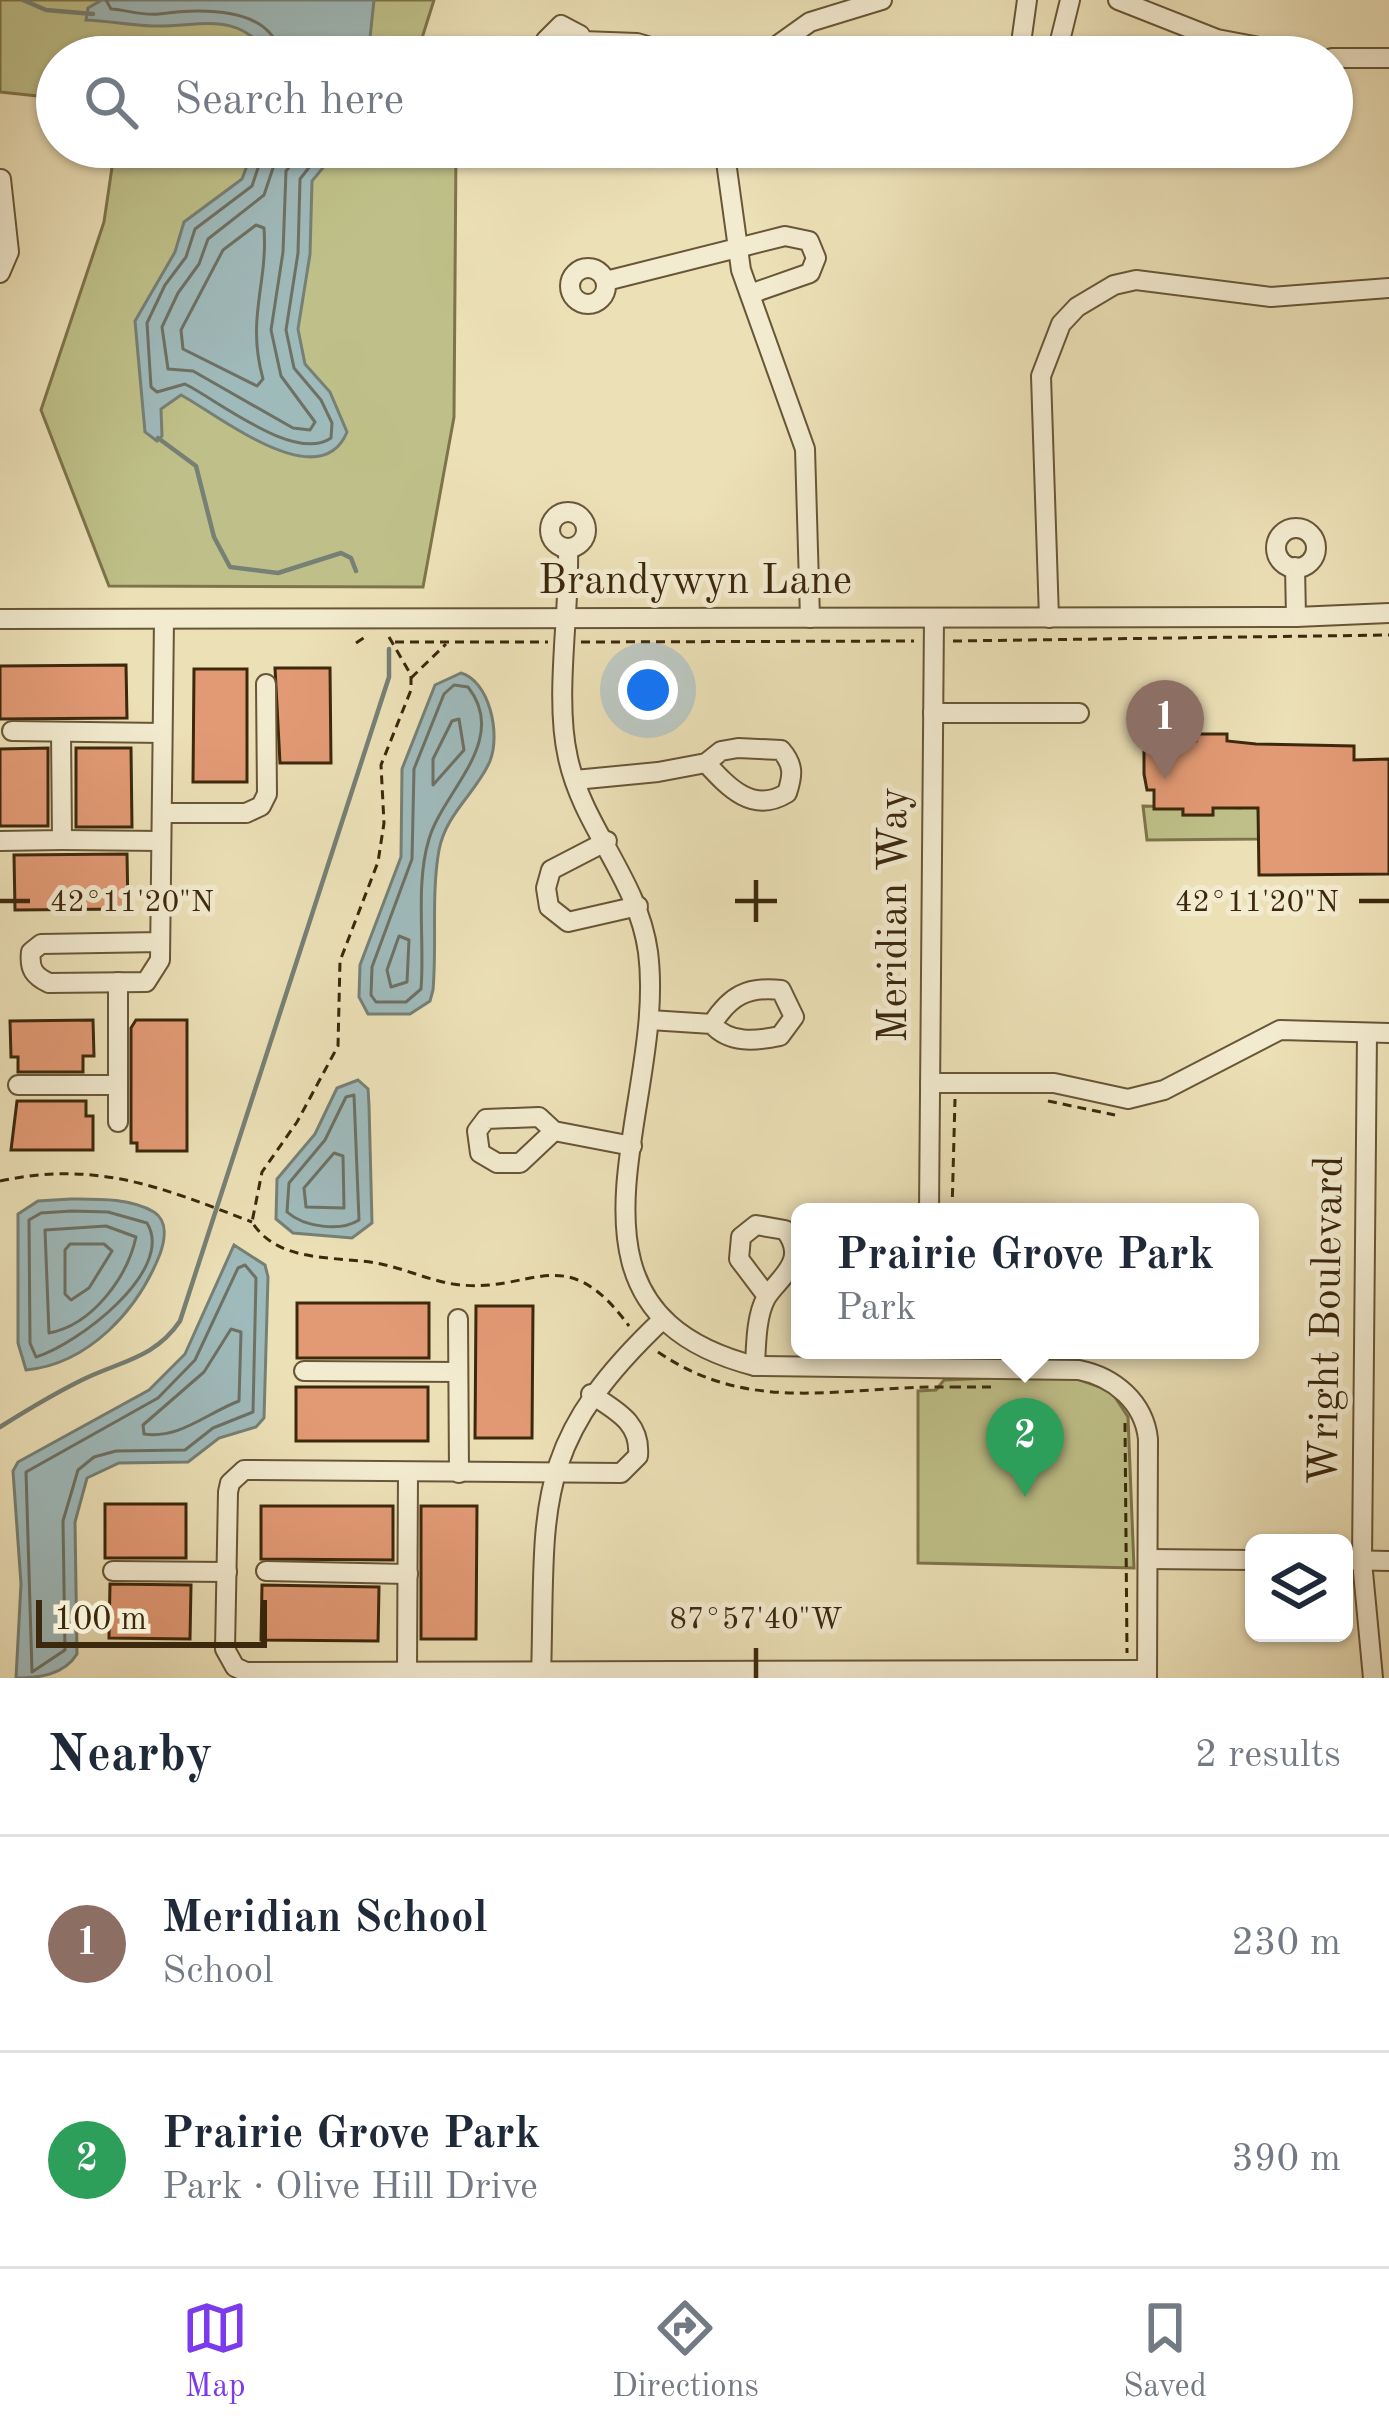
<!DOCTYPE html>
<meta charset="utf-8">
<style>
:root{--surface:#fff;--page:#f6f6f7;--text:#1f2937;--muted:#747a83;--line:#e0e1e3;--accent:#7c3aed}
body{margin:0;font-family:"Old Standard TT",serif;background:var(--page);color:var(--text)}
.controls{position:absolute;right:36px;bottom:36px;display:grid;overflow:hidden;border-radius:18px;box-shadow:0 3px 9px #0004}
.controls button{width:108px;height:108px;display:grid;place-items:center;padding:0;border:0;border-bottom:3px solid var(--line);background:var(--surface);color:var(--text);font:60px sans-serif}
.scale{position:absolute;left:36px;bottom:30px;width:231px;box-sizing:border-box;padding-left:12px;border:6px solid #3c280c;border-top:0;font-size:33px;line-height:42px;white-space:nowrap;color:#3c280c;-webkit-text-stroke:9px #f3ebd0;paint-order:stroke}
.you{position:absolute;left:648px;top:690px;width:42px;height:42px;margin:-30px;border:9px solid #fff;border-radius:50%;background:#1a73e8;box-shadow:0 0 0 18px #1a73e833}
.badge{display:grid;place-items:center;width:78px;height:78px;border-radius:50%;background:var(--accent);color:#fff;font-size:39px;font-weight:700}
.pin{position:absolute;translate:-50% -99px;filter:drop-shadow(0 3px 6px #0008)}
.pin::after{content:'';position:absolute;top:63px;width:42px;height:36px;background:inherit;clip-path:polygon(0 0,100% 0,50% 100%)}
.popup{position:absolute;left:791px;top:1203px;width:468px;height:156px;box-sizing:border-box;display:grid;place-content:center;border-radius:18px;background:var(--surface);filter:drop-shadow(0 3px 9px #0005);font-size:39px;white-space:nowrap;color:var(--muted)}
.popup b{font-size:45px;color:var(--text)}
.popup::after{content:'';position:absolute;left:50%;top:100%;margin-left:-24px;border:24px solid transparent;border-top-color:var(--surface)}
.list{margin:0;padding:0;list-style:none}
h2{display:flex;justify-content:space-between;align-items:center;height:156px;margin:0;padding:0 48px;font-size:51px}
h2 small{font-size:39px;font-weight:400;color:var(--muted)}
.list li{display:grid;grid-template-columns:78px 1fr auto;gap:36px;align-items:center;box-sizing:border-box;height:216px;padding:0 48px;border-top:3px solid var(--line)}
.list b{display:block;font-size:45px;white-space:nowrap}
.list p{margin:0;font-size:39px;white-space:nowrap;color:var(--muted)}
.list em{font-size:39px;font-style:normal;color:var(--muted)}
.icon{flex:none;width:66px;height:66px;fill:none;stroke:currentColor;stroke-width:2;stroke-linecap:round;stroke-linejoin:round}
.map{position:relative;flex:none;width:1389px;height:1678px;overflow:hidden}
.search{position:absolute;background:var(--surface);box-shadow:0 3px 9px #0004;left:36px;right:36px;top:36px;height:132px;display:flex;align-items:center;gap:30px;box-sizing:border-box;padding:0 42px;border-radius:66px;color:var(--muted);font-size:45px}
.sheet{height:588px;background:var(--surface)}
nav{display:flex;justify-content:space-around;align-items:center;box-sizing:border-box;height:168px;border-top:3px solid var(--line);background:var(--surface);font-size:33px;color:var(--muted)}
nav a{display:grid;justify-items:center;gap:6px}
nav .on{color:var(--accent)}
.map>svg:first-child{display:block}
.green{fill:#bfc089;stroke:#7e744a;stroke-width:3}
.water{fill:#9fbabb;stroke:#778075;stroke-width:3}
.lines{fill:none;stroke-linecap:round;stroke-linejoin:round}
.shore{stroke:#6e7164;stroke-width:3}
.stream{stroke:#778075;stroke-width:4.5}
.building{fill:#e29a75;stroke:#3c280c;stroke-width:3}
.minor-casing{stroke:#685637;stroke-width:22}
.path{stroke:#3c280c;stroke-width:3;stroke-dasharray:9 6;stroke-linecap:butt}
.minor{stroke:#f3ebd0;stroke-width:18}
.ticks{fill:none;stroke:#3c280c;stroke-width:4.5}
.labels{text-anchor:middle;dominant-baseline:central;stroke-width:10;stroke-linejoin:round;paint-order:stroke}
.street-label{font-size:42px;fill:#3c280c;stroke:#f3ebd0}
.ticks-label{font-size:30px;text-anchor:middle;fill:#3c280c;stroke:#f3ebd0;stroke-width:10;stroke-linejoin:round;paint-order:stroke}
</style>
<div class="map">
<svg width="1389" height="1678" viewBox="0 0 1389 1678">
<rect width="100%" height="100%" fill="#ece0b7"/>
<filter id="stains"><feTurbulence type="fractalNoise" baseFrequency=".00167" numOctaves="4"/><feColorMatrix values="0 0 0 0 .2 0 0 0 0 .09 0 0 0 0 .02 0 0 0 .5 -.17"/></filter>
<radialGradient id="worn" r=".72"><stop offset=".6" stop-color="#630" stop-opacity="0"/><stop offset="1" stop-color="#630" stop-opacity=".3"/></radialGradient>
<g class="green">
<polygon points="0,0 434,0 416,57 57,57 57,98 0,92"/>
<polygon points="115,147 456,147 454,417 423,587 109,586 41,410 104,222"/>
<polygon points="1258,791 1259,839 1147,840 1143,806 1183,807 1183,815 1212,815 1213,806 1241,808"/>
<polygon points="1066,1375 1111,1391 1128,1417 1134,1568 918,1563 918,1391 936,1390 944,1380"/>
</g>
<g class="water">
<path d="M 102,0 L 374,0 L 368,57 L 271,57 C 237,8 199,28 152,26 C 130,25 108,21 86,20 L 88,8 Z"/>
<path d="M 254,147 L 340,147 L 312,181 L 310,254 L 298,329 L 305,364 L 330,392 L 347,432 C 320,498 217,414 181,395 L 161,409 L 162,436 L 157,441 L 145,432 L 135,321 L 175,252 L 184,222 L 242,179 Z"/>
<path d="M 461,673 C 489,681 501,733 490,761 C 477,792 446,813 439,850 C 431,895 437,944 433,990 L 430,1001 L 410,1014 L 368,1014 L 359,997 L 360,965 L 401,857 L 402,769 L 435,685 Z"/>
<polygon points="358,1080 368,1089 369,1105 372,1223 352,1238 293,1233 276,1219 277,1179 315,1134 337,1088"/>
<path d="M 71,1199 C 98,1199 130,1198 154,1212 C 168,1221 165,1240 160,1254 C 138,1310 89,1364 26,1370 L 18,1343 L 18,1214 L 38,1201 Z"/>
<path d="M 234,1245 L 265,1265 L 268,1277 L 264,1418 L 256,1427 L 219,1438 L 188,1462 L 119,1463 L 87,1478 L 75,1522 L 77,1654 C 64,1675 39,1678 16,1678 L 21,1584 L 13,1471 L 18,1462 L 149,1390 L 185,1354 Z"/>
</g>
<g class="lines">
<g class="shore">
<path d="M 106,0 L 111,9 C 127,10 143,16 159,14 C 195,9 274,4 280,57"/>
<path d="M 265,147 L 252,186 L 195,229 L 186,257 L 165,285 L 147,323 L 151,387 L 157,392 L 185,384 C 219,401 295,463 331,438 L 332,423 L 321,400 L 294,368 L 286,330 L 298,253 L 300,179 L 325,147"/>
<polyline points="280,147 264,195 208,239 199,264 178,293 162,327 168,369 193,371 293,428 310,430 315,422 281,376 271,330 283,252 286,171 306,147"/>
<path d="M 256,225 L 264,228 C 268,285 246,317 263,379 L 257,386 L 183,349 L 181,330 L 223,250 Z"/>
<path d="M 454,685 L 468,687 C 510,740 443,791 429,839 C 415,885 425,941 421,989 L 406,1002 L 376,1002 L 371,995 L 372,967 L 412,859 L 414,769 L 444,694 Z"/>
<polygon points="459,719 464,750 433,785 433,759 452,721"/>
<polygon points="399,936 409,940 407,982 391,987 387,970"/>
<path d="M 354,1095 L 359,1220 C 340,1232 304,1227 287,1212 L 289,1183 L 325,1140 L 346,1097 Z"/>
<polygon points="334,1153 343,1156 344,1208 306,1207 304,1188"/>
<path d="M 72,1211 L 108,1212 L 147,1223 C 176,1271 76,1345 36,1357 L 30,1343 L 29,1220 L 41,1213 Z"/>
<path d="M 106,1226 L 136,1237 C 127,1278 92,1325 49,1333 L 45,1230 Z"/>
<polygon points="70,1244 104,1244 112,1251 89,1288 71,1300 65,1294 65,1250"/>
<polygon points="245,1265 256,1278 253,1412 213,1428 185,1450 116,1451 94,1457 78,1470 63,1521 65,1650 32,1672 26,1472 158,1398 195,1360 238,1268"/>
<path d="M 231,1329 L 241,1332 L 239,1401 C 205,1414 180,1439 144,1434 L 143,1425 L 204,1372 Z"/>
</g>
<g class="stream">
<polyline points="23,0 46,10 93,14"/>
<polyline points="158,438 196,466 214,537 230,567 278,573 341,553 351,558 356,571"/>
<path d="M 0,1427 C 27,1410 55,1393 84,1379 C 121,1361 155,1358 180,1321 L 389,677 L 389,649"/>
</g>
</g>
<g class="building">
<polygon points="126,665 127,718 0,719 0,666"/>
<polygon points="275,668 330,668 331,763 280,763"/>
<polygon points="194,669 247,669 247,782 193,782"/>
<polygon points="1196,734 1227,734 1227,741 1256,744 1354,746 1354,760 1389,759 1389,874 1259,875 1258,808 1213,808 1213,815 1183,815 1183,809 1154,809 1154,790 1147,790 1144,774 1144,746 1196,741"/>
<polygon points="48,748 48,826 0,826 0,749"/>
<polygon points="76,748 131,748 132,827 76,827"/>
<polygon points="127,854 128,909 15,910 14,855"/>
<polygon points="93,1020 94,1056 83,1056 83,1072 18,1072 18,1057 11,1057 10,1021"/>
<polygon points="136,1020 187,1020 187,1151 137,1151 137,1143 131,1143 131,1028"/>
<polygon points="17,1101 86,1101 86,1116 93,1116 93,1150 11,1150"/>
<rect x="297" y="1303" width="132" height="55"/>
<polygon points="476,1306 533,1306 532,1438 475,1438"/>
<rect x="296" y="1387" width="132" height="54"/>
<rect x="105" y="1504" width="81" height="54"/>
<polygon points="261,1506 393,1506 393,1560 261,1559"/>
<polygon points="421,1506 477,1506 476,1639 421,1639"/>
<polygon points="110,1584 191,1585 190,1639 109,1638"/>
<polygon points="262,1585 379,1587 378,1641 261,1640"/>
</g>
<g class="lines">
<g class="minor-casing">
<g id="minor">
<polyline points="1027,0 1021,43 1027,57"/>
<polyline points="1118,0 1217,39 1312,57"/>
<polyline points="582,41 637,43 684,57"/>
<polyline points="553,57 546,40 561,25 580,35 576,57"/>
<polyline points="761,57 810,22 882,0"/>
<polyline points="1056,57 1070,0"/>
<polyline points="1332,58 1389,58"/>
<polyline points="724,147 741,270 805,449 810,618"/>
<circle cx="588" cy="286" r="18"/>
<polyline points="0,273 9,252 1,179"/>
<polyline points="606,281 785,236 809,241 816,258 810,273 750,294"/>
<circle cx="568" cy="530" r="18"/>
<circle cx="1296" cy="548" r="20"/>
<path d="M 568,548 C 570,613 554,697 568,758 C 583,828 638,879 648,952 C 668,1106 533,1309 755,1366 L 1079,1370 C 1114,1377 1144,1402 1148,1439 L 1147,1678"/>
<polyline points="1295,567 1296,617"/>
<polyline points="1049,618 1041,376 1061,324 1077,307 1114,285 1136,280 1271,297 1389,288"/>
<polyline points="0,619 1296,617 1389,613"/>
<polyline points="933,713 1079,713"/>
<polyline points="12,731 162,733"/>
<path d="M 575,780 L 658,772 L 706,763 L 721,751 L 738,748 L 781,750 C 794,765 793,775 787,793 C 753,814 729,788 706,763"/>
<polyline points="162,813 246,813 261,806 267,794 266,684"/>
<polyline points="62,840 161,841"/>
<polyline points="0,841 62,840 61,732"/>
<polyline points="607,841 551,870 546,888 549,907 568,922 638,906"/>
<path d="M 160,942 L 41,944 L 31,952 C 29,969 34,976 49,983 L 146,982 L 160,960 L 164,619"/>
<polyline points="118,982 118,1122"/>
<path d="M 650,1020 L 712,1024 C 729,1044 756,1041 780,1036 L 794,1017 L 781,990 C 747,986 730,996 712,1024"/>
<polyline points="1367,1033 1362,1561 1373,1678"/>
<polyline points="930,1083 1054,1083 1128,1099 1164,1090 1280,1030 1389,1033"/>
<polyline points="18,1085 118,1085"/>
<polyline points="554,1131 520,1163 497,1163 480,1153 477,1131 486,1119 539,1117 554,1131 632,1146"/>
<polyline points="929,1212 934,618"/>
<polyline points="458,1319 459,1473"/>
<path d="M 755,1366 C 756,1346 756,1316 766,1298 C 777,1279 810,1261 785,1230 L 756,1225 L 741,1237 L 739,1259 L 767,1296"/>
<polyline points="304,1371 458,1372"/>
<path d="M 591,1394 C 616,1411 641,1422 638,1456 L 621,1473 L 244,1470 L 230,1483 L 228,1492 L 225,1649 L 235,1667 L 246,1672 L 1147,1670"/>
<polyline points="1148,1559 1254,1560"/>
<polyline points="1344,1560 1389,1561"/>
<polyline points="113,1571 227,1572"/>
<polyline points="266,1571 408,1574"/>
<polyline points="407,1672 408,1473"/>
<path d="M 541,1678 C 546,1507 529,1446 662,1320"/>
</g>
</g>
<g class="path">
<path d="M 389,637 L 411,675 L 411,690 L 381,765 L 384,823 L 378,862 L 340,961 L 338,1046 L 297,1122 L 262,1172 L 252,1222 C 279,1265 338,1255 381,1264 C 405,1269 429,1280 453,1284 C 532,1296 563,1236 629,1326"/>
<polyline points="953,641 1389,635"/>
<polyline points="395,642 548,642"/>
<polyline points="581,642 914,641"/>
<polyline points="356,643 368,635"/>
<polyline points="411,678 446,644"/>
<polyline points="1048,1101 1115,1115"/>
<path d="M 0,1181 C 98,1160 163,1188 252,1222"/>
<polyline points="952,1212 955,1099"/>
<path d="M 658,1352 C 753,1417 845,1385 952,1387"/>
<polyline points="952,1387 996,1387"/>
<polyline points="1125,1423 1127,1653"/>
</g>
<use href="#minor" class="minor"/>
</g>
<path class="ticks" d="M 756,880 L 756,922M 0,901 L 30,901M 735,901 L 777,901M 1359,901 L 1389,901M 756,1648 L 756,1678"/>
<g class="labels">
<g class="street-label">
<text x="695" y="582">Brandywyn Lane</text>
<text transform="translate(895 915) rotate(-90)">Meridian Way</text>
<text transform="translate(1328 1320) rotate(-89)">Wright Boulevard</text>
</g>
</g>
<g class="ticks-label">
<text x="132" y="911">42°11'20"N</text>
<text x="1257" y="911">42°11'20"N</text>
<text x="756" y="1628">87°57'40"W</text>
</g>
<rect width="100%" height="100%" filter="url(#stains)"/>
<rect width="100%" height="100%" fill="url(#worn)"/>
</svg>
<div class="controls">
<button><svg class="icon" aria-label="layers" viewBox="0 0 24 24"><path d="M12 4l9 5-9 5-9-5zM3 14l9 5 9-5"/></svg></button>
</div>
<div class="scale">100 m</div>
<div class="you"></div>
<div class="pin badge" style="left:1165px;top:779px;background:#8d6e63">1</div>
<div class="pin badge" style="left:1025px;top:1497px;background:#2e9e5b">2</div>
<div class="popup"><b>Prairie Grove Park</b>Park</div>
<div class="search"><svg class="icon" aria-label="search" viewBox="0 0 24 24"><circle cx="10" cy="10" r="6"/><path d="M15 15l6 6"/></svg>Search here</div>
</div>
<section class="sheet">
<h2>Nearby<small>2 results</small></h2>
<ul class="list">
<li><span class="badge" style="background:#8d6e63">1</span><div><b>Meridian School</b><p>School</p></div><em>230 m</em></li>
<li><span class="badge" style="background:#2e9e5b">2</span><div><b>Prairie Grove Park</b><p>Park · Olive Hill Drive</p></div><em>390 m</em></li>
</ul>
</section>
<nav>
<a class="on"><svg class="icon" aria-label="map" viewBox="0 0 24 24"><path d="M3 6l6-2 6 2 6-2v14l-6 2-6-2-6 2zM9 4v14M15 6v14"/></svg>Map</a>
<a><svg class="icon" aria-label="directions" viewBox="0 0 24 24"><path d="M12 3l9 9-9 9-9-9zM9 14v-3h6M13 9l2 2-2 2"/></svg>Directions</a>
<a><svg class="icon" aria-label="saved" viewBox="0 0 24 24"><path d="M7 4h10v16l-5-4-5 4z"/></svg>Saved</a>
</nav>
